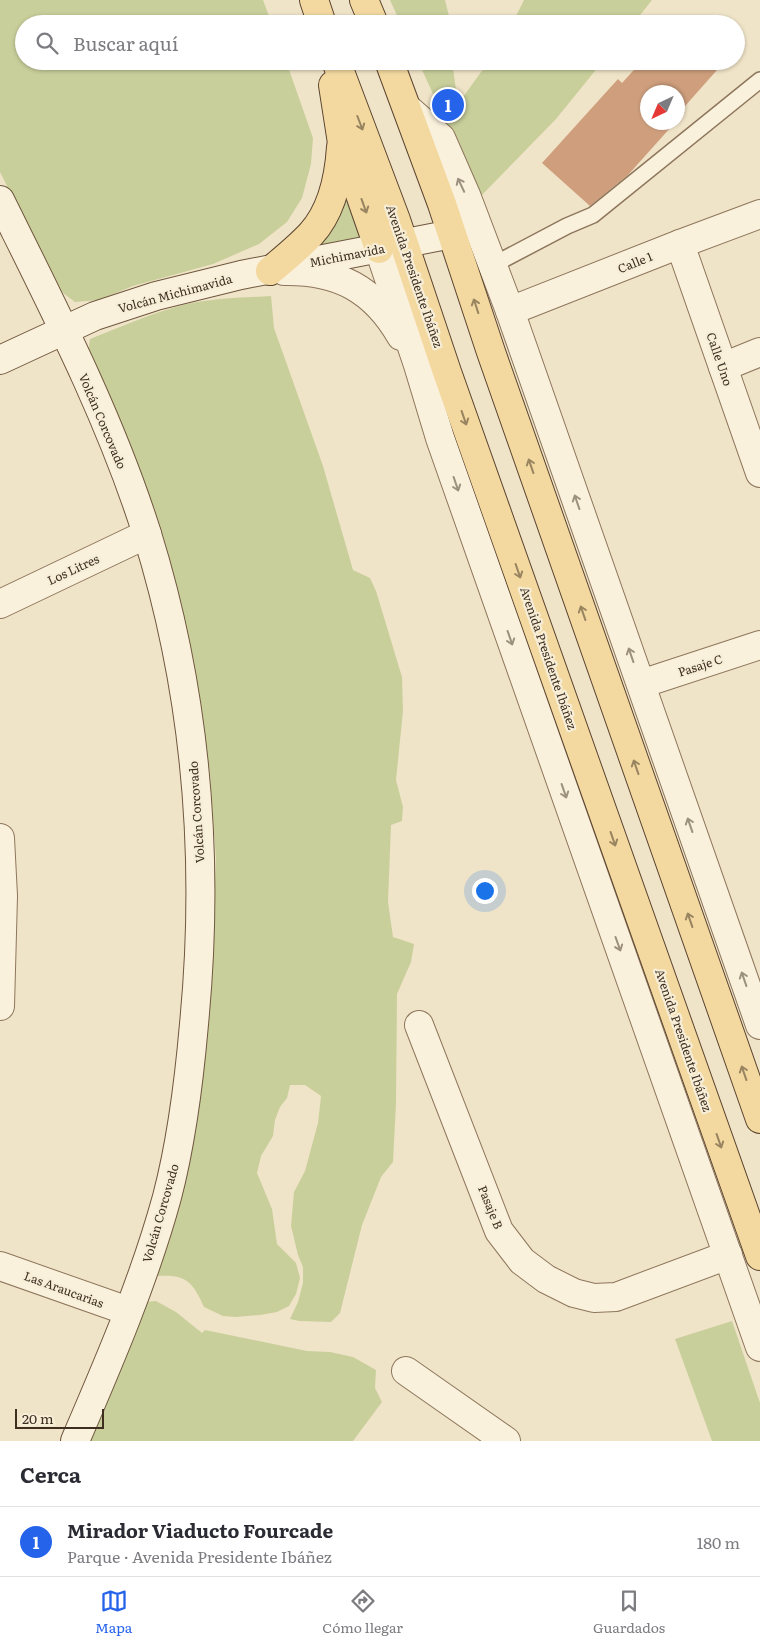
<!DOCTYPE html>
<html lang="es">
<meta charset="utf-8">
<style>
:root{--surface:#fff;--page:#f7f7f7;--text:#2b2b33;--muted:#7c7c81;--line:#e1e1e2;--accent:#2563eb}
body{margin:0;font-family:Literata,serif;background:var(--page);color:var(--text)}
.compass{position:absolute;left:640px;top:85px;width:45px;height:45px;border-radius:50%;background:var(--surface);box-shadow:0 1px 4px #0004;rotate:224deg}
.scale{position:absolute;left:15px;bottom:12px;width:89px;box-sizing:border-box;padding-left:5px;border:2px solid #3d2e20;border-top:0;font-size:14px;line-height:18px;white-space:nowrap;color:#3d2e20;-webkit-text-stroke:4px #f7eed8;paint-order:stroke}
.you{position:absolute;left:484px;top:890px;width:18px;height:18px;margin:-12px;border:4px solid #fff;border-radius:50%;background:#1a73e8;box-shadow:0 0 0 8px #1a73e833}
.badge{display:grid;place-items:center;width:32px;height:32px;border-radius:50%;background:var(--accent);color:#fff;font-size:16px;font-weight:700}
.pin{position:absolute;translate:-50% -50%;border:2px solid #fff;box-shadow:0 1px 5px #0006}
.list{margin:0;padding:0;list-style:none}
h2{display:flex;justify-content:space-between;align-items:center;height:65px;margin:0;padding:0 20px;font-size:21px}
h2 small{font-size:16px;font-weight:400;color:var(--muted)}
.list li{display:grid;grid-template-columns:32px 1fr auto;gap:15px;align-items:center;box-sizing:border-box;height:70px;padding:0 20px;border-top:1px solid var(--line)}
.list b{display:block;font-size:19px;white-space:nowrap}
.list p{margin:0;font-size:16px;white-space:nowrap;color:var(--muted)}
.list em{font-size:16px;font-style:normal;color:var(--muted)}
.icon{flex:none;width:28px;height:28px;fill:none;stroke:currentColor;stroke-width:2;stroke-linecap:round;stroke-linejoin:round}
.map{position:relative;flex:none;width:760px;height:1441px;overflow:hidden}
.search{position:absolute;background:var(--surface);box-shadow:0 1px 4px #0004;left:15px;right:15px;top:15px;height:55px;display:flex;align-items:center;gap:12px;box-sizing:border-box;padding:0 18px;border-radius:28px;color:var(--muted);font-size:19px}
.sheet{height:135px;background:var(--surface)}
nav{display:flex;justify-content:space-around;align-items:center;box-sizing:border-box;height:70px;border-top:1px solid var(--line);background:var(--surface);font-size:14px;color:var(--muted)}
nav a{display:grid;justify-items:center;gap:2px}
nav .on{color:var(--accent)}
.map>svg:first-child{display:block}
.green{fill:#c9cf9b}
.building{fill:#cf9f7d}
.lines{fill:none;stroke-linecap:round;stroke-linejoin:round}
.lane-casing{stroke:#8d765c;stroke-width:18}
.street-casing{stroke:#8d765c;stroke-width:30}
.secondary-casing{stroke:#6f573f;stroke-width:30}
.primary-casing{stroke:#5b4430;stroke-width:30}
.lane{stroke:#faf1dc;stroke-width:15}
.street{stroke:#faf1dc;stroke-width:28}
.secondary{stroke:#faf1dc;stroke-width:28}
.primary{stroke:#f3d9a0;stroke-width:28}
.oneway{stroke:#988460}
.oneway2{stroke:#9c907e}
.labels{text-anchor:middle;dominant-baseline:central;stroke-width:4.5;stroke-linejoin:round;paint-order:stroke}
.street-label{font-size:12px;fill:#3d2e20;stroke:#f7eed8}
</style>
<div class="map">
<svg width="760" height="1441" viewBox="0 0 760 1441">
<rect width="100%" height="100%" fill="#f0e4c8"/>
<g class="green">
<polygon points="0,0 263,0 272,24 24,24 24,61 286,61 313,138 311,164 302,198 287,222 259,244 213,264 133,286 99,300 75,302 63,293 41,255 0,172"/>
<polygon points="390,0 445,0 451,24 401,24"/>
<polygon points="524,0 652,0 633,24 512,24"/>
<polygon points="418,61 452,61 458,104 489,61 603,61 556,119 480,197"/>
<polygon points="345,181 370,246 299,256"/>
<path d="M 271,296 L 274,328 L 323,466 L 353,570 L 370,578 L 376,591 L 402,677 L 403,711 L 396,780 L 403,807 L 402,821 L 391,825 L 388,902 L 393,937 L 414,944 L 411,962 L 397,994 L 396,1103 L 393,1162 L 381,1177 L 362,1225 L 340,1313 L 331,1322 L 299,1321 L 290,1319 L 298,1302 L 303,1283 L 303,1267 L 298,1255 L 291,1226 L 294,1192 L 305,1171 L 318,1123 L 321,1096 L 305,1085 L 290,1085 L 287,1098 L 280,1107 L 275,1120 L 273,1136 L 261,1156 L 257,1173 L 272,1209 L 277,1244 L 296,1263 L 300,1278 L 296,1294 L 289,1306 L 277,1312 L 260,1315 L 236,1317 L 223,1316 L 204,1307 C 193,1282 186,1274 158,1276 L 159,1264 L 176,1217 L 188,1168 L 199,1104 L 209,1012 L 216,860 L 210,774 L 199,695 L 181,609 L 165,543 L 148,492 L 123,430 L 88,354 L 90,339 C 118,328 147,315 176,307 C 207,298 240,298 271,296 Z"/>
<polygon points="156,1301 176,1312 202,1333 205,1330 307,1351 330,1352 353,1357 376,1370 375,1388 382,1402 353,1441 90,1441 138,1327 145,1302"/>
<polygon points="732,1321 760,1403 760,1441 712,1441 675,1339"/>
</g>
<polygon class="building" points="642,61 725,61 678,114 678,92 648,92 648,122 670,122 668,125 671,127 628,175 590,206 542,163 618,79 622,83"/>
<g class="lines">
<g class="lane-casing">
<polyline id="lane" points="493,265 567,226 593,215 760,80"/>
</g>
<g class="street-casing">
<g id="street">
<polyline points="408,109 441,138 466,195 510,311 760,1025"/>
<polyline points="680,244 760,473"/>
<polyline points="379,249 418,365 440,438 760,1347"/>
<path d="M 284,271 C 338,270 374,289 401,336"/>
<polyline points="510,311 680,244 760,214"/>
<polyline points="723,367 760,352"/>
<polyline points="0,604 147,534"/>
<polyline points="641,684 760,645"/>
<polyline points="0,838 3,896 0,1006"/>
<polyline points="419,1025 499,1231 522,1261 546,1279 574,1293 594,1298 616,1297 728,1255"/>
<polyline points="0,1266 128,1311"/>
<polyline points="406,1371 506,1441"/>
</g>
</g>
<g class="secondary-casing">
<g id="secondary">
<path d="M 0,200 C 53,307 111,419 147,534 C 196,692 210,859 194,1024 C 189,1082 182,1140 167,1197 C 144,1281 109,1362 75,1441"/>
<polyline points="0,360 95,316 156,296 241,275 452,234"/>
</g>
</g>
<g class="primary-casing">
<g id="primary">
<polyline points="314,0 322,24"/>
<polyline points="364,0 374,24"/>
<polyline points="336,61 396,220 447,372 760,1256"/>
<polyline points="389,61 442,204 491,352 760,1119"/>
<polyline points="333,85 342,143 379,249"/>
<path d="M 270,271 C 284,259 299,247 311,234 C 332,211 339,178 341,147"/>
</g>
</g>
<use href="#lane" class="lane"/>
<use href="#street" class="street"/>
<use href="#secondary" class="secondary"/>
<use href="#primary" class="primary"/>
</g>
<defs><path id="oneway-shaft" d="M-6 0H5M1.5-3L5.5 0L1.5 3" fill="none" stroke-width="1.6" stroke-linecap="round" stroke-linejoin="round" transform="scale(1.25)"/></defs>
<g class="oneway">
<use href="#oneway-shaft" transform="translate(360 123) rotate(69)"/>
<use href="#oneway-shaft" transform="translate(364 206) rotate(70)"/>
<use href="#oneway-shaft" transform="translate(476 306) rotate(-108)"/>
<use href="#oneway-shaft" transform="translate(464 418) rotate(71)"/>
<use href="#oneway-shaft" transform="translate(531 466) rotate(-109)"/>
<use href="#oneway-shaft" transform="translate(518 571) rotate(71)"/>
<use href="#oneway-shaft" transform="translate(583 613) rotate(-109)"/>
<use href="#oneway-shaft" transform="translate(636 767) rotate(-109)"/>
<use href="#oneway-shaft" transform="translate(613 839) rotate(71)"/>
<use href="#oneway-shaft" transform="translate(690 920) rotate(-109)"/>
<use href="#oneway-shaft" transform="translate(744 1073) rotate(-109)"/>
<use href="#oneway-shaft" transform="translate(719 1141) rotate(71)"/>
</g>
<g class="oneway2">
<use href="#oneway-shaft" transform="translate(461 185) rotate(-115)"/>
<use href="#oneway-shaft" transform="translate(456 484) rotate(71)"/>
<use href="#oneway-shaft" transform="translate(577 502) rotate(-109)"/>
<use href="#oneway-shaft" transform="translate(510 638) rotate(71)"/>
<use href="#oneway-shaft" transform="translate(631 655) rotate(-109)"/>
<use href="#oneway-shaft" transform="translate(564 791) rotate(71)"/>
<use href="#oneway-shaft" transform="translate(690 825) rotate(-109)"/>
<use href="#oneway-shaft" transform="translate(618 944) rotate(70)"/>
<use href="#oneway-shaft" transform="translate(744 979) rotate(-109)"/>
</g>
<g class="labels">
<g class="street-label">
<text transform="translate(347 255) rotate(-11)">Michimavida</text>
<text transform="translate(635 262) rotate(-22)">Calle 1</text>
<text transform="translate(415 276) rotate(71)">Avenida Presidente Ibáñez</text>
<text transform="translate(175 293) rotate(-15)">Volcán Michimavida</text>
<text transform="translate(720 359) rotate(71)">Calle Uno</text>
<text transform="translate(103 421) rotate(67)">Volcán Corcovado</text>
<text transform="translate(73 569) rotate(-25)">Los Litres</text>
<text transform="translate(549 658) rotate(71)">Avenida Presidente Ibáñez</text>
<text transform="translate(700 665) rotate(-18)">Pasaje C</text>
<text transform="translate(196 812) rotate(-94)">Volcán Corcovado</text>
<text transform="translate(684 1040) rotate(71)">Avenida Presidente Ibáñez</text>
<text transform="translate(491 1207) rotate(68)">Pasaje B</text>
<text transform="translate(160 1213) rotate(-74)">Volcán Corcovado</text>
<text transform="translate(64 1289) rotate(20)">Las Araucarias</text>
</g>
</g>
</svg>
<svg class="compass" viewBox="-18 -18 36 36"><path d="M0-13l5 13h-10z" fill="#e53935"/><path d="M0 13l5-13h-10z" fill="#7c7c81"/></svg>
<div class="scale">20 m</div>
<div class="you"></div>
<div class="pin badge" style="left:448px;top:105px">1</div>
<div class="search"><svg class="icon" aria-label="search" viewBox="0 0 24 24"><circle cx="10" cy="10" r="6"/><path d="M15 15l6 6"/></svg>Buscar aquí</div>
</div>
<section class="sheet">
<h2>Cerca<small></small></h2>
<ul class="list">
<li><span class="badge">1</span><div><b>Mirador Viaducto Fourcade</b><p>Parque · Avenida Presidente Ibáñez</p></div><em>180 m</em></li>
</ul>
</section>
<nav>
<a class="on"><svg class="icon" aria-label="map" viewBox="0 0 24 24"><path d="M3 6l6-2 6 2 6-2v14l-6 2-6-2-6 2zM9 4v14M15 6v14"/></svg>Mapa</a>
<a><svg class="icon" aria-label="directions" viewBox="0 0 24 24"><path d="M12 3l9 9-9 9-9-9zM9 14v-3h6M13 9l2 2-2 2"/></svg>Cómo llegar</a>
<a><svg class="icon" aria-label="saved" viewBox="0 0 24 24"><path d="M7 4h10v16l-5-4-5 4z"/></svg>Guardados</a>
</nav>
